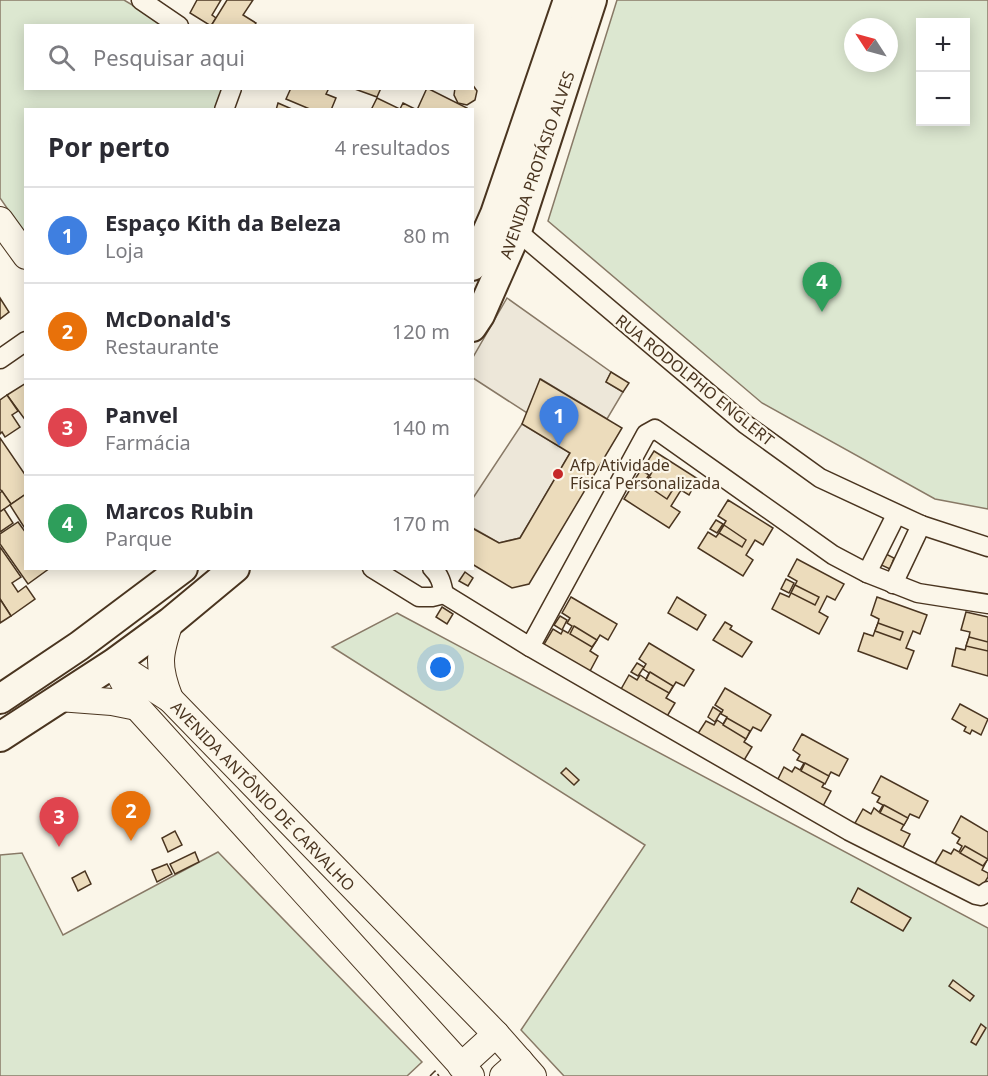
<!DOCTYPE html>
<html lang="pt">
<meta charset="utf-8">
<style>
:root{--surface:#fff;--page:#f2f2f3;--text:#2b2b33;--muted:#7c7c81;--line:#e1e1e2;--accent:#c62828}
body{margin:0;font-family:"Noto Sans",sans-serif;background:var(--page);color:var(--text)}
.controls{position:absolute;right:18px;top:18px;display:grid;overflow:hidden;border-radius:0px;box-shadow:0 3px 15px #0003}
.controls button{width:54px;height:54px;display:grid;place-items:center;padding:0;border:0;border-bottom:2px solid var(--line);background:var(--surface);color:var(--text);font:30px sans-serif}
.compass{position:absolute;left:844px;top:18px;width:54px;height:54px;border-radius:50%;background:var(--surface);box-shadow:0 3px 15px #0003;rotate:306deg}
.you{position:absolute;left:441px;top:668px;width:21px;height:21px;margin:-15px;border:4px solid #fff;border-radius:50%;background:#1a73e8;box-shadow:0 0 0 9px #1a73e833}
.badge{display:grid;place-items:center;width:39px;height:39px;border-radius:50%;background:var(--accent);color:#fff;font-size:20px;font-weight:700}
.pin{position:absolute;translate:-50% -50px;filter:drop-shadow(0 2px 3px #0008)}
.pin::after{content:'';position:absolute;top:32px;width:21px;height:18px;background:inherit;clip-path:polygon(0 0,100% 0,50% 100%)}
.list{margin:0;padding:0;list-style:none}
h2{display:flex;justify-content:space-between;align-items:center;height:78px;margin:0;padding:0 24px;font-size:26px}
h2 small{font-size:20px;font-weight:400;color:var(--muted)}
.list li{display:grid;grid-template-columns:39px 1fr auto;gap:18px;align-items:center;box-sizing:border-box;height:96px;padding:0 24px;border-top:2px solid var(--line)}
.list b{display:block;font-size:22px;white-space:nowrap}
.list p{margin:0;font-size:20px;white-space:nowrap;color:var(--muted)}
.list em{font-size:20px;font-style:normal;color:var(--muted)}
.icon{flex:none;width:33px;height:33px;fill:none;stroke:currentColor;stroke-width:2;stroke-linecap:round;stroke-linejoin:round}
.map{position:relative;flex:none;width:988px;height:1076px;overflow:hidden}
.search{position:absolute;background:var(--surface);box-shadow:0 3px 15px #0003;left:24px;top:24px;width:450px;height:66px;display:flex;align-items:center;gap:15px;box-sizing:border-box;padding:0 21px;border-radius:0px;color:var(--muted);font-size:22px}
.panel{position:absolute;background:var(--surface);box-shadow:0 3px 15px #0003;left:24px;top:108px;width:450px;height:462px;border-radius:0px}
.map>svg:first-child{display:block}
.green{fill:#dce7d0;stroke:#887966;stroke-width:1.5;fill-rule:evenodd}
.parking{fill:#ede7d9;stroke:#887966;stroke-width:1.5}
.building{fill:#ecdcbc;stroke:#4a3520;stroke-width:1.5}
.lines{fill:none;stroke-linecap:round;stroke-linejoin:round}
.street-casing{stroke:#4a3520;stroke-width:21}
.secondary-casing{stroke:#4a3520;stroke-width:28}
.primary-casing{stroke:#4a3520;stroke-width:32}
.street{stroke:#fbf6e9;stroke-width:18}
.secondary{stroke:#fbf6e9;stroke-width:26}
.primary{stroke:#fbf6e9;stroke-width:28}
.fence{stroke:#4a3520;stroke-width:1.5;stroke-dasharray:8 3;stroke-linecap:butt}
.poi-dot{fill:#c62828;stroke:#fbf6e9;stroke-width:2}
.labels{text-anchor:middle;dominant-baseline:central;stroke-width:4.5;stroke-linejoin:round;paint-order:stroke}
.street-label{font-size:16px;fill:#4a3520;stroke:#fbf6e9}
.poi-label{font-size:16px;fill:#4a3520;stroke:#fbf6e9;text-anchor:start}
</style>
<div class="map">
<svg width="988" height="1076" viewBox="0 0 988 1076">
<rect width="100%" height="100%" fill="#fbf6e9"/>
<g class="green">
<polygon points="0,0 124,0 166,25 26,26 26,88 235,89 223,109 26,110 25,234 0,198"/>
<path d="M 617,0 L 988,0 L 988,509 L 935,499 L 762,403 L 548,221 ZM 966,22 L 966,122 L 920,122 L 920,22 ZM 853,27 L 889,27 L 889,63 L 853,63 Z"/>
<polygon points="397,613 988,928 988,1076 564,1076 521,1030 645,845 332,647"/>
<polygon points="218,852 422,1062 407,1076 0,1076 0,855 22,853 63,935"/>
</g>
<g class="parking">
<polygon points="507,298 611,372 606,382 623,392 607,419 541,379 527,413 473,378 472,359"/>
<polygon points="522,424 570,453 520,538 499,543 473,528 473,498"/>
</g>
<g class="building">
<polygon points="197,0 221,0 212,15 216,18 211,26 190,13"/>
<polygon points="227,0 253,0 243,15 256,23 254,26 211,26"/>
<polygon points="472,84 477,91 475,100 467,105 458,103 454,95 455,88 472,88"/>
<polygon points="291,88 329,88 326,94 336,98 331,110 312,110 286,99"/>
<polygon points="352,88 381,88 377,97"/>
<polygon points="427,88 467,108 466,110 417,110"/>
<polygon points="377,98 400,109 401,110 371,110"/>
<polygon points="278,103 294,110 276,110"/>
<polygon points="403,103 415,109 415,110 401,110 400,109"/>
<polygon points="0,298 9,312 0,319"/>
<polygon points="611,372 629,383 623,392 606,382"/>
<polygon points="540,379 622,428 529,584 512,588 472,564 472,528 499,543 520,538 570,453 522,424"/>
<polygon points="26,383 26,421 7,395"/>
<polygon points="7,395 18,411 12,415 20,427 5,437 2,432 0,434 0,400"/>
<polygon points="0,438 26,476 26,494 11,504 0,489"/>
<polygon points="654,451 698,479 689,495 681,490 671,506 680,512 669,528 624,499 634,483 642,488 645,484 652,472 644,467"/>
<polygon points="641,470 649,475 643,484 635,479"/>
<polygon points="649,477 672,491 667,499 645,484"/>
<polygon points="2,491 11,504 0,512 0,493"/>
<polygon points="26,494 26,526 24,527 10,505"/>
<polygon points="728,500 773,528 763,545 755,540 746,555 753,560 743,576 698,548 708,532 716,537 719,533 726,521 718,516"/>
<polygon points="4,509 13,523 0,532 0,512"/>
<polygon points="716,520 723,524 717,533 710,529"/>
<polygon points="18,522 26,533 26,568 50,568 28,584 0,544 0,534"/>
<polygon points="724,525 746,540 742,547 719,533"/>
<polygon points="0,547 21,577 12,583 18,592 26,586 35,599 11,616 0,599"/>
<polygon points="884,553 894,558 890,569 879,564"/>
<polygon points="797,559 844,584 835,600 827,596 819,612 828,617 819,634 772,609 780,593 789,597 797,581 788,576"/>
<polygon points="465,572 473,578 468,586 459,581"/>
<polygon points="786,579 794,583 789,593 781,589"/>
<polygon points="795,585 819,597 815,605 791,593"/>
<polygon points="571,597 617,624 608,640 600,635 590,651 598,656 589,673 543,646 553,629 561,634 563,630 568,633 572,626 567,623 570,618 562,613"/>
<polygon points="677,597 706,615 697,630 668,613"/>
<polygon points="877,597 927,615 920,634 913,631 906,648 914,651 907,669 858,651 864,633 873,636 878,623 879,619 871,615"/>
<polygon points="0,599 11,616 0,623"/>
<polygon points="442,607 453,614 447,624 436,617"/>
<polygon points="966,612 988,617 988,676 952,666 956,648 965,650 969,637 970,632 961,630"/>
<polygon points="560,616 567,620 562,630 554,625"/>
<polygon points="725,622 732,626 730,629 752,642 742,657 713,640"/>
<polygon points="878,623 903,632 900,640 875,631"/>
<polygon points="574,626 597,640 592,647 570,634"/>
<polygon points="969,637 988,642 988,651 966,646"/>
<polygon points="649,643 694,670 684,686 676,682 666,698 675,703 666,718 620,691 629,675 637,680 640,675 646,679 649,673 643,669 646,664 639,659"/>
<polygon points="637,663 644,667 638,676 631,672"/>
<polygon points="650,672 673,686 669,693 646,680"/>
<polygon points="725,688 771,715 761,731 753,727 744,742 752,747 743,762 697,735 706,721 714,725 717,720 723,724 727,717 721,714 723,710 715,705"/>
<polygon points="960,704 988,719 981,735 972,730 970,734 964,731 966,727 952,719"/>
<polygon points="713,707 721,712 715,722 708,717"/>
<polygon points="727,718 750,731 746,739 723,725"/>
<polygon points="802,734 848,759 839,776 831,772 822,787 831,791 823,806 777,781 784,767 792,772 795,767 800,770 804,763 797,760 800,755 793,750"/>
<polygon points="805,763 829,776 825,784 801,771"/>
<polygon points="566,768 579,780 574,785 561,773"/>
<polygon points="881,776 928,801 919,818 910,814 901,830 910,834 901,851 854,825 863,809 871,814 874,808 879,812 883,805 877,802 880,797 872,793"/>
<polygon points="884,805 908,818 904,825 880,813"/>
<polygon points="961,816 988,832 988,858 982,870 988,873 988,877 979,892 934,865 943,850 951,854 954,849 959,852 962,846 957,843 960,838 952,833"/>
<polygon points="175,831 182,845 168,852 162,838"/>
<polygon points="965,846 988,859 983,866 960,853"/>
<polygon points="195,852 199,862 175,874 170,864"/>
<polygon points="167,864 172,874 157,882 152,870"/>
<polygon points="85,871 91,884 78,891 72,878"/>
<polygon points="858,888 911,918 903,931 851,902"/>
<polygon points="953,980 974,996 970,1001 949,986"/>
<polygon points="981,1024 986,1028 976,1045 971,1042"/>
</g>
<g class="lines">
<g class="street-casing">
<g id="street">
<polyline points="141,0 179,26"/>
<polyline points="224,110 232,88"/>
<polyline points="517,231 745,424 820,478 921,525 988,547"/>
<polyline points="0,359 26,341"/>
<path d="M 372,568 L 419,597 L 432,597 L 444,594 C 442,584 440,575 432,568"/>
<polyline points="867,573 896,515"/>
<polyline points="893,584 921,525"/>
<polyline points="444,594 530,647 646,434 655,429 833,555 867,573 918,593 988,604"/>
<polyline points="530,647 849,831 976,895 981,896 988,891"/>
</g>
</g>
<g class="secondary-casing">
<g id="secondary">
<polyline points="0,220 26,256"/>
<path d="M 170,622 C 159,655 157,666 170,699"/>
<polyline points="114,663 170,699 496,1034 533,1076"/>
<polyline points="115,666 137,707 471,1076"/>
<polyline points="59,698 112,702 137,707"/>
<polyline points="461,1066 496,1034"/>
<polyline points="503,1076 520,1061"/>
</g>
</g>
<g class="primary-casing">
<g id="primary">
<polyline points="472,266 495,214 568,0"/>
<polyline points="472,327 480,315 517,231 592,0"/>
<polyline points="0,699 79,646 183,568"/>
<polyline points="0,737 114,663 170,622 235,568"/>
</g>
</g>
<use href="#street" class="street"/>
<use href="#secondary" class="secondary"/>
<use href="#primary" class="primary"/>
<polyline class="fence" points="430,1076 435,1071 439,1076"/>
</g>
<circle class="poi-dot" cx="558" cy="474" r="6"/>
<g class="labels">
<g class="street-label">
<text transform="translate(537 165) rotate(-71)">AVENIDA PROTÁSIO ALVES</text>
<text transform="translate(695 380) rotate(39)">RUA RODOLPHO ENGLERT</text>
<text transform="translate(263 796) rotate(46)">AVENIDA ANTÔNIO DE CARVALHO</text>
</g>
<g class="poi-label">
<text x="570" y="465">Afp Atividade<tspan x="570" dy="18">Física Personalizada</tspan></text>
</g>
</g>
</svg>
<div class="controls">
<button>+</button>
<button>−</button>
</div>
<svg class="compass" viewBox="-18 -18 36 36"><path d="M0-13l5 13h-10z" fill="#e53935"/><path d="M0 13l5-13h-10z" fill="#7c7c81"/></svg>
<div class="you"></div>
<div class="pin badge" style="left:559px;top:446px;background:#3f7fe0">1</div>
<div class="pin badge" style="left:131px;top:841px;background:#e8710a">2</div>
<div class="pin badge" style="left:59px;top:847px;background:#e0444e">3</div>
<div class="pin badge" style="left:822px;top:312px;background:#2e9e5b">4</div>
<div class="search"><svg class="icon" aria-label="search" viewBox="0 0 24 24"><circle cx="10" cy="10" r="6"/><path d="M15 15l6 6"/></svg>Pesquisar aqui</div>
<section class="panel">
<h2>Por perto<small>4 resultados</small></h2>
<ul class="list">
<li><span class="badge" style="background:#3f7fe0">1</span><div><b>Espaço Kith da Beleza</b><p>Loja</p></div><em>80 m</em></li>
<li><span class="badge" style="background:#e8710a">2</span><div><b>McDonald's</b><p>Restaurante</p></div><em>120 m</em></li>
<li><span class="badge" style="background:#e0444e">3</span><div><b>Panvel</b><p>Farmácia</p></div><em>140 m</em></li>
<li><span class="badge" style="background:#2e9e5b">4</span><div><b>Marcos Rubin</b><p>Parque</p></div><em>170 m</em></li>
</ul>
</section>
</div>
